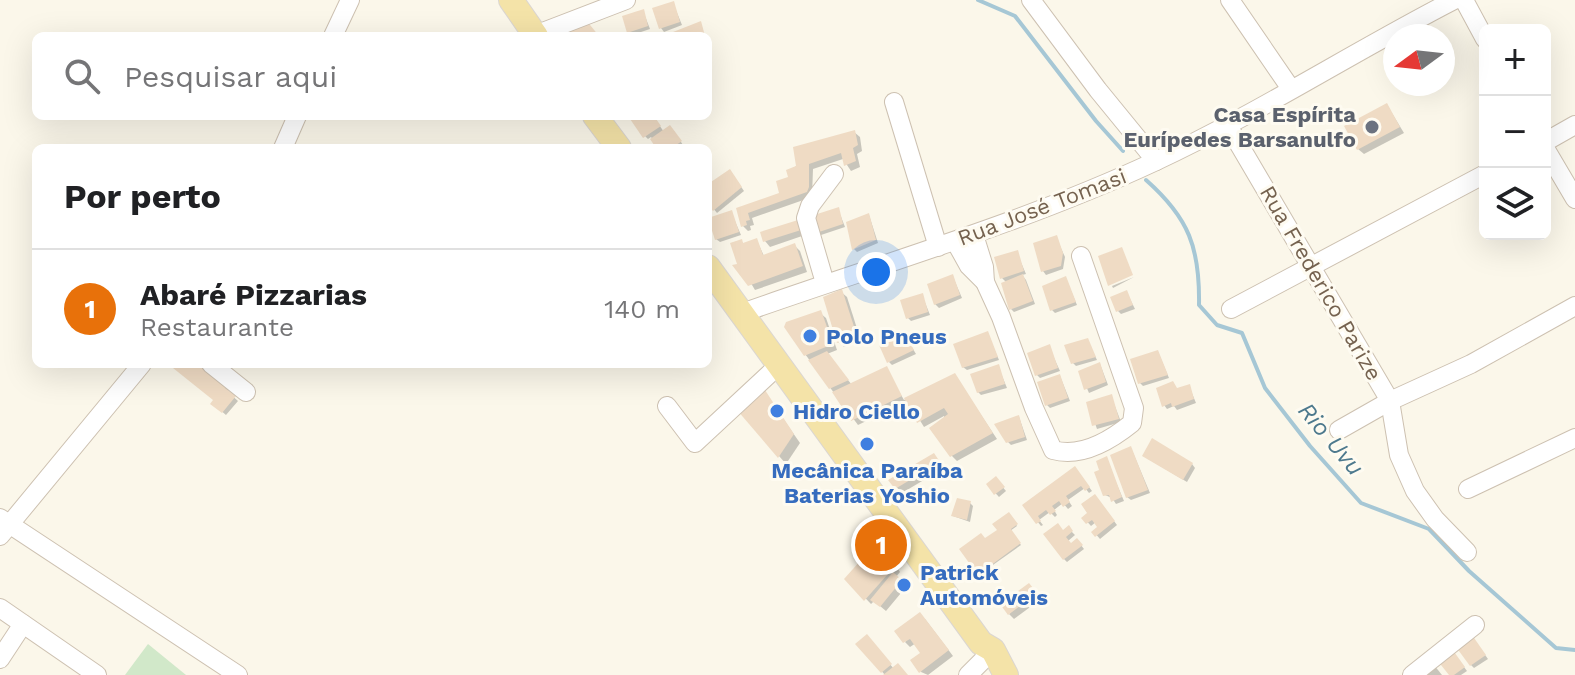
<!DOCTYPE html>
<html lang="pt">
<meta charset="utf-8">
<style>
:root{--surface:#fff;--page:#f2f2f2;--text:#202124;--muted:#757577;--line:#e0e0e0;--accent:#0f766e}
body{margin:0;font-family:"Work Sans",sans-serif;background:var(--page);color:var(--text)}
.controls{position:absolute;right:24px;top:24px;display:grid;overflow:hidden;border-radius:12px;box-shadow:0 8px 32px #0002}
.controls button{width:72px;height:72px;display:grid;place-items:center;padding:0;border:0;border-bottom:2px solid var(--line);background:var(--surface);color:var(--text);font:40px sans-serif}
.compass{position:absolute;left:1383px;top:24px;width:72px;height:72px;border-radius:50%;background:var(--surface);box-shadow:0 8px 32px #0002;rotate:255deg}
.you{position:absolute;left:876px;top:272px;width:28px;height:28px;margin:-20px;border:6px solid #fff;border-radius:50%;background:#1a73e8;box-shadow:0 0 0 12px #1a73e833}
.badge{display:grid;place-items:center;width:52px;height:52px;border-radius:50%;background:var(--accent);color:#fff;font-size:26px;font-weight:700}
.pin{position:absolute;translate:-50% -50%;border:4px solid #fff;box-shadow:0 2px 8px #0006}
.list{margin:0;padding:0;list-style:none}
h2{display:flex;justify-content:space-between;align-items:center;height:104px;margin:0;padding:0 32px;font-size:34px}
h2 small{font-size:26px;font-weight:400;color:var(--muted)}
.list li{display:grid;grid-template-columns:52px 1fr auto;gap:24px;align-items:center;box-sizing:border-box;height:120px;padding:0 32px;border-top:2px solid var(--line)}
.list b{display:block;font-size:30px;white-space:nowrap}
.list p{margin:0;font-size:26px;white-space:nowrap;color:var(--muted)}
.list em{font-size:26px;font-style:normal;color:var(--muted)}
.icon{flex:none;width:44px;height:44px;fill:none;stroke:currentColor;stroke-width:2;stroke-linecap:round;stroke-linejoin:round}
.map{position:relative;flex:none;width:1575px;height:675px;overflow:hidden}
.search{position:absolute;background:var(--surface);box-shadow:0 8px 32px #0002;left:32px;top:32px;width:680px;height:88px;display:flex;align-items:center;gap:20px;box-sizing:border-box;padding:0 28px;border-radius:12px;color:var(--muted);font-size:30px}
.panel{position:absolute;background:var(--surface);box-shadow:0 8px 32px #0002;left:32px;top:144px;width:680px;height:224px;border-radius:12px}
.map>svg:first-child{display:block}
.green{fill:#d1e8c9}
.shadow{fill:#0003}
.lines{fill:none;stroke-linecap:round;stroke-linejoin:round}
.stream{stroke:#a6c7d5;stroke-width:4}
.building{fill:#efdbc4}
.minor-casing{stroke:#cdc1b1;stroke-width:20}
.major-casing{stroke:#dbd6d1;stroke-width:26}
.minor{stroke:#fff;stroke-width:18}
.major{stroke:#f4e3a8;stroke-width:24}
.worship-dot{fill:#6b7280;stroke:#fefbf1;stroke-width:3}
.shop-dot{fill:#3f7fe0;stroke:#fefbf1;stroke-width:3}
.labels{text-anchor:middle;dominant-baseline:central;stroke-width:6;stroke-linejoin:round;paint-order:stroke}
.worship-label{font-size:22px;font-weight:bold;fill:#5b616d;stroke:#fefbf1;text-anchor:end}
.street-label{font-size:22px;fill:#75624f;stroke:#fefbf1}
.shop-label{font-size:22px;font-weight:bold;fill:#366cbe;stroke:#fefbf1;text-anchor:start}
.water-label{font-size:24px;font-style:italic;fill:#4d798d;stroke:#fefbf1}
</style>
<div class="map">
<svg width="1575" height="675" viewBox="0 0 1575 675">
<rect width="100%" height="100%" fill="#fbf7ea"/>
<polygon class="green" points="148,644 186,675 125,675"/>
<g class="shadow">
<polygon points="673,3 682,25 664,32 661,28"/>
<polygon points="643,11 650,29 632,35 629,32"/>
<polygon points="1387,105 1404,133 1364,154 1358,149"/>
<polygon points="630,116 653,116 664,132 673,130 683,145 679,148 659,148 651,137 648,139 645,136"/>
<polygon points="854,132 860,137 862,151 857,154 860,167 851,171 843,159 813,169 812,197 752,218 754,225 750,226 751,230 748,231 743,226 738,210 781,194 790,179 788,171"/>
<polygon points="733,175 744,191 717,213 708,202 708,186"/>
<polygon points="838,209 845,227 821,235 818,232"/>
<polygon points="731,212 741,235 720,242 716,239"/>
<polygon points="869,215 878,243 857,252 854,249"/>
<polygon points="798,222 805,235 770,247 765,241"/>
<polygon points="1056,237 1065,257 1063,269 1046,275 1043,271"/>
<polygon points="757,241 764,256 794,245 800,251 807,272 755,290 740,265 742,242 745,245"/>
<polygon points="1017,253 1026,274 1022,275 1026,280 1035,304 1014,312 1011,309 1007,283 1002,278"/>
<polygon points="953,277 962,298 939,308 935,304"/>
<polygon points="1134,277 1113,288 1112,286"/>
<polygon points="1066,279 1077,305 1055,313 1052,310"/>
<polygon points="841,292 847,297 861,341 844,347 838,342"/>
<polygon points="1127,293 1135,309 1121,314 1118,311"/>
<polygon points="922,295 930,315 911,321 908,318"/>
<polygon points="820,313 826,318 837,350 827,354 852,385 886,369 904,400 955,376 997,439 957,461 952,456 944,416 924,427 908,401 858,425 805,354"/>
<polygon points="987,333 999,360 967,370 963,367"/>
<polygon points="905,336 916,354 892,365 889,362"/>
<polygon points="1087,340 1097,360 1076,366 1073,363"/>
<polygon points="1049,347 1060,371 1040,378 1037,375"/>
<polygon points="1158,352 1169,378 1143,386 1140,383"/>
<polygon points="170,364 199,364 229,388 228,392 238,401 226,415 213,404 216,401"/>
<polygon points="1100,364 1108,385 1089,393 1080,372"/>
<polygon points="998,366 1007,388 981,395 978,392"/>
<polygon points="1060,376 1070,401 1050,408 1047,405"/>
<polygon points="1189,386 1196,403 1177,410 1174,406 1167,409 1164,405 1178,390"/>
<polygon points="761,387 800,443 786,464 739,410"/>
<polygon points="1111,396 1121,422 1097,429 1088,403"/>
<polygon points="1019,417 1027,440 1011,445 1007,441"/>
<polygon points="1131,448 1150,493 1131,500 1127,497"/>
<polygon points="934,456 944,468 902,493 891,481"/>
<polygon points="1147,458 1192,464 1195,468 1187,482"/>
<polygon points="1106,459 1124,501 1116,504 1112,498 1105,495 1101,471"/>
<polygon points="1078,472 1092,491 1089,493 1085,488 1068,500 1072,506 1068,509 1063,503 1054,510 1057,515 1055,517 1050,512 1039,520 1043,525 1041,526 1025,506"/>
<polygon points="996,479 1006,491 999,497 988,485"/>
<polygon points="1098,500 1117,525 1100,539 1094,532 1100,528 1096,522 1091,526 1084,518"/>
<polygon points="970,503 973,506 970,522 953,516"/>
<polygon points="1009,514 1017,526 1010,531 1021,545 990,567 992,571 983,578 962,549 985,541 1000,531"/>
<polygon points="1068,528 1075,535 1068,541 1071,545 1077,540 1084,549 1067,562 1064,559 1063,532"/>
<polygon points="884,548 900,572 896,577 906,587 886,611 874,601 871,604 847,579"/>
<polygon points="1034,591 1041,599 1014,619 1009,614"/>
<polygon points="925,619 953,656 928,675 921,672 923,653 916,643 910,647 905,642"/>
<polygon points="867,637 894,669 907,675 885,675 858,644"/>
<polygon points="1475,641 1488,659 1474,668 1471,665"/>
<polygon points="1455,655 1467,671 1461,675 1451,675"/>
<polygon points="1434,665 1442,675 1425,675"/>
</g>
<g class="lines">
<g class="stream">
<polyline points="978,0 1015,16 1096,121 1123,151"/>
<path d="M 1146,180 C 1189,218 1200,248 1199,305 L 1217,325 L 1242,333 L 1265,388 L 1310,446 L 1361,503 L 1429,529 L 1469,571 L 1556,648 L 1575,650"/>
</g>
</g>
<g class="building">
<polygon points="674,1 680,22 659,29 652,8"/>
<polygon points="644,9 648,26 627,33 622,16"/>
<polygon points="586,20 599,36 568,36 566,33"/>
<polygon points="701,21 705,36 669,36 668,34"/>
<polygon points="1387,103 1400,127 1357,150 1344,126"/>
<polygon points="628,116 654,116 661,126 643,138"/>
<polygon points="670,125 682,141 672,148 656,148 650,139"/>
<polygon points="855,130 858,145 853,148 856,161 844,166 841,153 809,164 809,187 807,192 748,213 750,220 746,221 747,225 741,227 736,208 779,193 776,181 788,177 786,170 796,166 793,147"/>
<polygon points="730,169 742,187 713,211 708,205 708,184"/>
<polygon points="839,207 843,224 816,233 811,216"/>
<polygon points="732,210 739,232 715,240 708,218"/>
<polygon points="869,213 876,240 852,250 846,222"/>
<polygon points="798,220 801,230 763,242 760,232"/>
<polygon points="1057,235 1063,253 1061,266 1041,272 1033,243"/>
<polygon points="757,238 763,255 795,243 803,266 748,286 732,265 737,264 730,243 742,239 743,243"/>
<polygon points="1122,247 1133,275 1108,286 1098,256"/>
<polygon points="1018,250 1024,271 1000,279 994,257"/>
<polygon points="953,274 960,295 934,305 927,284"/>
<polygon points="1023,274 1033,301 1009,310 1001,283"/>
<polygon points="1066,276 1076,302 1050,311 1042,286"/>
<polygon points="842,289 857,336 837,343 823,297"/>
<polygon points="1127,290 1133,305 1116,312 1110,297"/>
<polygon points="923,293 928,312 906,319 900,300"/>
<polygon points="821,310 833,344 804,356 784,327 786,322"/>
<polygon points="988,331 998,357 962,368 953,344"/>
<polygon points="905,334 914,350 887,363 879,345"/>
<polygon points="1088,338 1096,357 1071,364 1064,345"/>
<polygon points="1050,344 1058,368 1035,376 1027,353"/>
<polygon points="1158,350 1168,375 1138,384 1130,359"/>
<polygon points="827,351 849,380 829,389 808,360"/>
<polygon points="1100,362 1106,382 1084,390 1078,371"/>
<polygon points="168,364 202,364 227,383 225,388 236,396 222,413 210,404 213,400"/>
<polygon points="999,364 1005,384 977,393 970,374"/>
<polygon points="887,366 902,396 851,421 832,392"/>
<polygon points="955,373 993,433 950,457 929,428 948,414 944,408 917,423 904,398"/>
<polygon points="1060,374 1068,398 1045,406 1037,382"/>
<polygon points="1173,381 1177,388 1190,384 1194,399 1172,407 1171,403 1162,407 1156,388"/>
<polygon points="761,384 794,434 778,458 737,410"/>
<polygon points="1112,394 1119,419 1092,426 1086,402"/>
<polygon points="1019,415 1025,437 1006,443 994,424"/>
<polygon points="1152,438 1193,463 1183,480 1142,456"/>
<polygon points="1131,446 1148,490 1126,498 1110,455"/>
<polygon points="934,453 940,462 895,489 888,480"/>
<polygon points="1107,456 1122,497 1111,502 1109,495 1103,496 1094,472 1099,470 1096,461"/>
<polygon points="1075,466 1090,487 1085,491 1081,486 1066,496 1070,502 1063,507 1059,501 1052,506 1056,511 1050,515 1046,510 1038,516 1041,521 1036,524 1022,505"/>
<polygon points="996,476 1005,487 994,495 986,484"/>
<polygon points="1095,494 1115,521 1095,537 1091,532 1097,527 1092,520 1086,524 1081,518 1087,513 1081,504"/>
<polygon points="957,498 971,501 967,520 951,516"/>
<polygon points="1009,512 1018,524 1011,529 1021,543 990,566 993,569 980,578 959,549 981,533 985,538 997,530 992,524"/>
<polygon points="1058,523 1063,530 1069,525 1073,531 1066,537 1071,543 1077,538 1083,545 1063,560 1043,534"/>
<polygon points="879,540 896,565 864,601 844,579"/>
<polygon points="893,572 902,580 880,607 870,600"/>
<polygon points="1029,583 1037,593 1008,615 1000,604"/>
<polygon points="920,612 949,650 919,673 910,660 920,653 910,639 903,643 894,631"/>
<polygon points="867,634 892,664 881,673 855,644"/>
<polygon points="1472,635 1486,655 1470,666 1456,647"/>
<polygon points="1452,649 1465,667 1454,675 1449,675 1437,660"/>
<polygon points="898,663 908,675 883,675"/>
</g>
<g class="lines">
<g class="minor-casing">
<g id="minor">
<polyline points="1031,0 1098,90 1156,161"/>
<polyline points="1230,0 1291,89"/>
<polyline points="1464,0 1485,39"/>
<polyline points="535,35 626,0"/>
<polyline points="333,36 350,0"/>
<polyline points="894,102 938,247"/>
<polyline points="1227,124 1390,401 1399,455 1415,491 1435,519 1467,552"/>
<polyline points="1545,142 1575,125"/>
<polyline points="283,148 297,116"/>
<polyline points="1545,148 1575,199"/>
<polyline points="974,235 984,267 985,282"/>
<path d="M 955,241 L 969,266 L 985,282 L 1001,317 L 1034,408 L 1053,450 C 1081,458 1111,440 1132,423 L 1134,408 L 1081,256"/>
<polyline points="825,283 806,218 810,206 834,174"/>
<polyline points="1231,309 1485,174"/>
<path d="M 742,313 C 880,264 1021,224 1154,162 C 1257,114 1353,52 1454,0"/>
<polyline points="211,364 246,392"/>
<polyline points="667,406 695,443 779,365"/>
<polyline points="1339,430 1390,401 1471,364 1575,306"/>
<polyline points="1468,489 1575,438"/>
<polyline points="0,518 238,675"/>
<polyline points="0,536 142,364"/>
<polyline points="0,608 97,675"/>
<polyline points="0,659 23,624"/>
<polyline points="968,675 993,650"/>
<polyline points="1412,675 1475,625"/>
</g>
</g>
<g class="major-casing">
<g id="major">
<polyline points="511,0 536,36"/>
<polyline points="595,116 619,148"/>
<polyline points="708,267 981,643 993,650 1006,675"/>
</g>
</g>
<use href="#minor" class="minor"/>
<use href="#major" class="major"/>
</g>
<circle class="worship-dot" cx="1372" cy="127" r="8"/>
<g class="shop-dot">
<circle cx="810" cy="336" r="8"/>
<circle cx="777" cy="411" r="8"/>
<circle cx="867" cy="444" r="8"/>
<circle cx="904" cy="585" r="8"/>
</g>
<g class="labels">
<g class="worship-label">
<text x="1356" y="114">Casa Espírita<tspan x="1356" dy="25">Eurípedes Barsanulfo</tspan></text>
</g>
<g class="street-label">
<text transform="translate(1042 207) rotate(-21)">Rua José Tomasi</text>
<text transform="translate(1321 283) rotate(60)">Rua Frederico Parize</text>
</g>
<g class="shop-label">
<text x="826" y="336">Polo Pneus</text>
<text x="793" y="411">Hidro Ciello</text>
<text x="867" y="470" text-anchor="middle">Mecânica Paraíba<tspan x="867" dy="25">Baterias Yoshio</tspan></text>
<text x="920" y="572">Patrick<tspan x="920" dy="25">Automóveis</tspan></text>
</g>
<g class="water-label">
<text transform="translate(1331 439) rotate(50)">Rio Uvu</text>
</g>
</g>
</svg>
<div class="controls">
<button>+</button>
<button>−</button>
<button><svg class="icon" aria-label="layers" viewBox="0 0 24 24"><path d="M12 4l9 5-9 5-9-5zM3 14l9 5 9-5"/></svg></button>
</div>
<svg class="compass" viewBox="-18 -18 36 36"><path d="M0-13l5 13h-10z" fill="#e53935"/><path d="M0 13l5-13h-10z" fill="#757577"/></svg>
<div class="you"></div>
<div class="pin badge" style="left:881px;top:545px;background:#e8710a">1</div>
<div class="search"><svg class="icon" aria-label="search" viewBox="0 0 24 24"><circle cx="10" cy="10" r="6"/><path d="M15 15l6 6"/></svg>Pesquisar aqui</div>
<section class="panel">
<h2>Por perto<small></small></h2>
<ul class="list">
<li><span class="badge" style="background:#e8710a">1</span><div><b>Abaré Pizzarias</b><p>Restaurante</p></div><em>140 m</em></li>
</ul>
</section>
</div>
